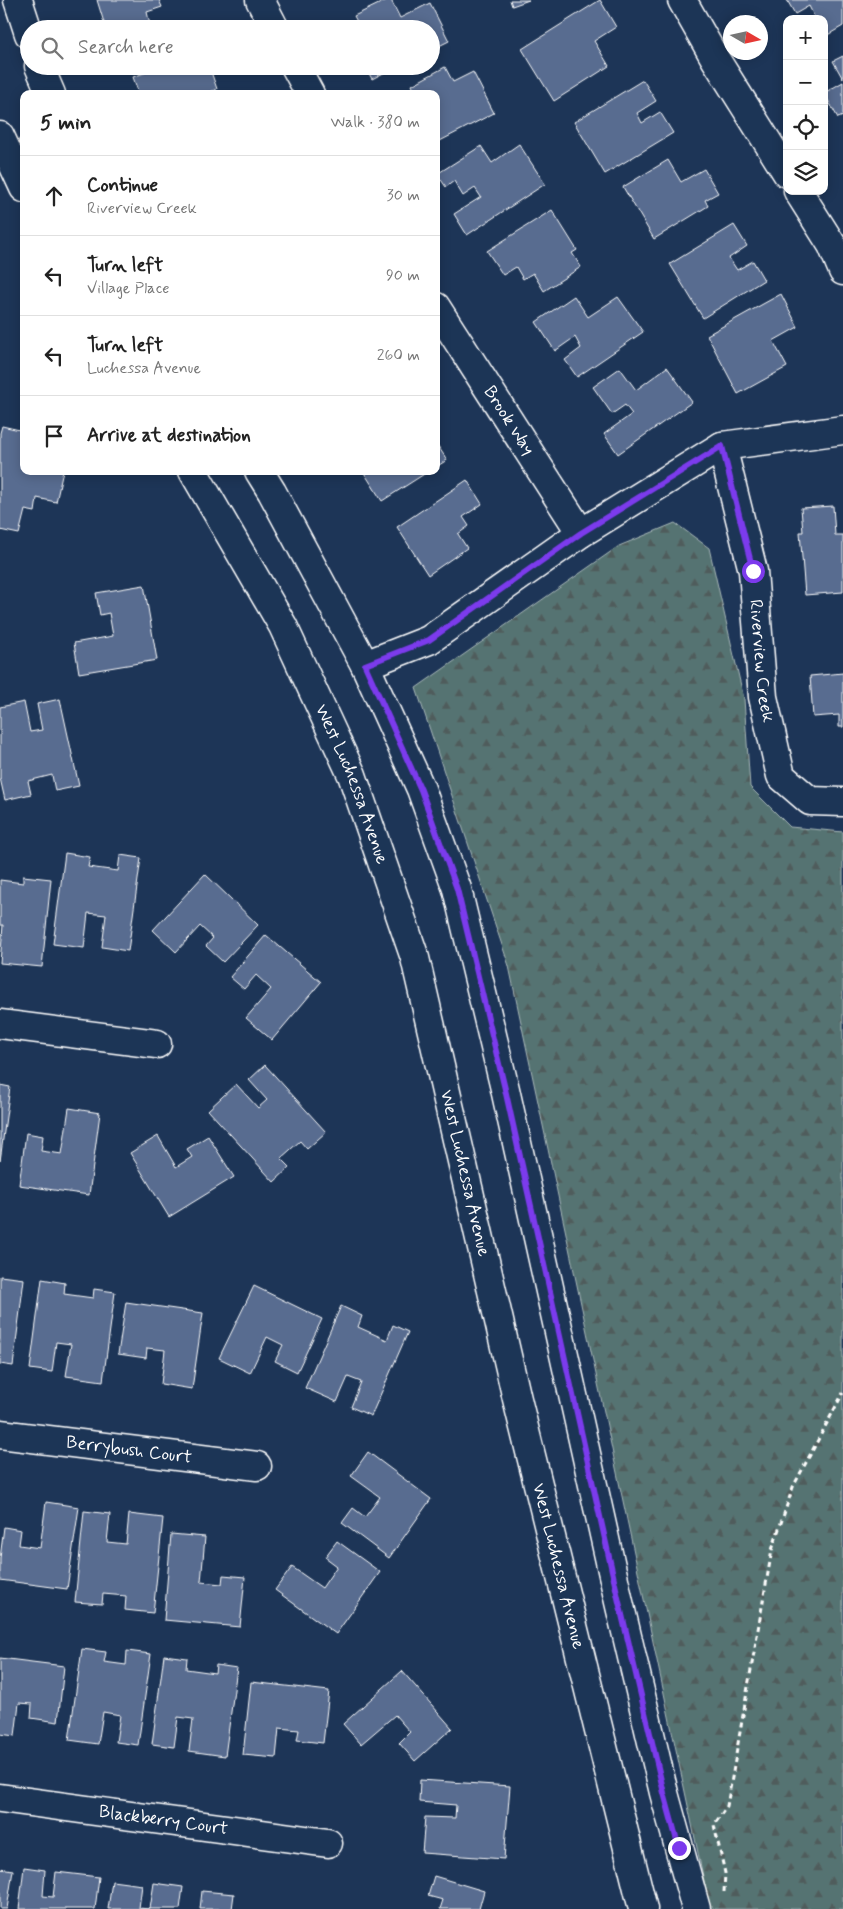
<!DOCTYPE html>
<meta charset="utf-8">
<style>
:root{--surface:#fff;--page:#f6f6f6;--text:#222;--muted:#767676;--line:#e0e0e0}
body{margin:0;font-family:Mynerve,sans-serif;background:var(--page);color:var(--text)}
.controls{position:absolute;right:15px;top:15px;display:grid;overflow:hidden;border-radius:10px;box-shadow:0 2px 12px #0003}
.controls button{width:45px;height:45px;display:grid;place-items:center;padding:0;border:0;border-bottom:1px solid var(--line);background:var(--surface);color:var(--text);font:25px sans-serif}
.compass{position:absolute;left:723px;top:15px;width:45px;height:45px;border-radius:50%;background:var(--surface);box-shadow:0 2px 12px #0003;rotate:99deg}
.stop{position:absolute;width:15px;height:15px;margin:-11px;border:4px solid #7c3aed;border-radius:50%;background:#fff}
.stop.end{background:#7c3aed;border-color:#fff;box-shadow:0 1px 5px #0008}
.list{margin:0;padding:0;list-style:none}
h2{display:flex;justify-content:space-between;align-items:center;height:65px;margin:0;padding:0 20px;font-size:21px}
h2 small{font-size:16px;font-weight:400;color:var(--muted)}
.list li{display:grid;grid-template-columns:32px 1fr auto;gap:15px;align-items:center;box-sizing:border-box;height:80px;padding:0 20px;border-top:1px solid var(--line)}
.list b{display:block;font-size:19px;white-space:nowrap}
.list p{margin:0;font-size:16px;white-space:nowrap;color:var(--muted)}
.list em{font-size:16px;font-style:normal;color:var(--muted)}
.icon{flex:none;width:28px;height:28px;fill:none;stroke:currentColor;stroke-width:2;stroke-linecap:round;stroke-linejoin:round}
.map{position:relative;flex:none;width:843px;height:1909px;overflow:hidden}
.search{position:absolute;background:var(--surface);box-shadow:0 2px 12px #0003;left:20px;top:20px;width:420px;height:55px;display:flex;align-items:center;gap:12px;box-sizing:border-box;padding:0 18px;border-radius:28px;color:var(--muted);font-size:19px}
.panel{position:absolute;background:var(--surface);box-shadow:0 2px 12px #0003;left:20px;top:90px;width:420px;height:385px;border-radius:10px}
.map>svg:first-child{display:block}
.forest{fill:url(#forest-firs);stroke:#aab9b8}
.building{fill:#586c90;stroke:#fff}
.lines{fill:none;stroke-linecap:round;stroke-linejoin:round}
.street-casing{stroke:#fff;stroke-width:31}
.secondary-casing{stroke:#fff;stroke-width:31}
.path{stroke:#fff;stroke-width:3;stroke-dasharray:5 4;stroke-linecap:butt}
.street{stroke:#1d3557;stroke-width:28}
.secondary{stroke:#1d3557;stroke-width:28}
.route{stroke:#7c3aed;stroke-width:6}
.labels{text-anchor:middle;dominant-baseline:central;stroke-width:4;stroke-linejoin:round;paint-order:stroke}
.street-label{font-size:18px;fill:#fff;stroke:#1d3557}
</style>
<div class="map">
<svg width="843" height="1909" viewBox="0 0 843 1909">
<defs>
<pattern id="forest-firs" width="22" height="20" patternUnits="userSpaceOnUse" patternTransform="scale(1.25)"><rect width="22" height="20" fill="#557372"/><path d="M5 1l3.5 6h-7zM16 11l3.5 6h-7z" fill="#505c5b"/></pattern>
</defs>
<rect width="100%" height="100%" fill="#1d3557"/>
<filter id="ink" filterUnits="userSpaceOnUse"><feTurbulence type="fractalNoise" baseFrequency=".02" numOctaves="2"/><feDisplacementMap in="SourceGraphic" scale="10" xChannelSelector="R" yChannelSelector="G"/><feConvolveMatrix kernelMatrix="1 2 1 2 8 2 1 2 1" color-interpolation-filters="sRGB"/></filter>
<g filter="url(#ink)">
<polygon class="forest" points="675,523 709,548 744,699 750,787 790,827 843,832 843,1909 710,1909 509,966 416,688 619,546"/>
<g class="building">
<polygon points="97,0 159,0 162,7 147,12 151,29 106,29"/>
<polygon points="387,0 391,0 400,18 430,3 449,41 431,50 431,29 361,29 354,16"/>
<polygon points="510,0 529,0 512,6"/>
<polygon points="600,0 616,27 594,41 609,66 554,101 522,49"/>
<polygon points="787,0 843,0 843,26 824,37 824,19 809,19 814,16 809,6 795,14"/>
<polygon points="843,56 843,79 833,61"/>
<polygon points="145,66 209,66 217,89 204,94 139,94 133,77 147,72"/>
<polygon points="365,66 397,66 372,79"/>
<polygon points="445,67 453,82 473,72 494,113 436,143 436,94 416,94 412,85"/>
<polygon points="643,80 656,101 637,113 642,123 660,112 673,133 605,174 574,122"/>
<polygon points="843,82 843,116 838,118 824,93"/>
<polygon points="519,144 545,184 467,235 454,214 481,197 475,188 463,196 454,181 446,187 437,174 481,146 492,163"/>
<polygon points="668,160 681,182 704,169 718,193 705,200 708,206 654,239 623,187"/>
<polygon points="552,210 577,250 572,253 581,267 544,291 533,273 523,279 516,267 503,275 487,251"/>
<polygon points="734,225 747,246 729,258 737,270 753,261 764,280 703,318 670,264"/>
<polygon points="781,294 798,327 773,341 787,367 738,394 707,335"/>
<polygon points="574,296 588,317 618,297 643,332 577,377 565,360 581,348 575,337 555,351 536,322"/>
<polygon points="667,367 692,402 618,454 604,434 632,414 625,405 612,414 593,387 620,368 636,390"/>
<polygon points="2,426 24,431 24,471 63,471 56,502 37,498 35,512 25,510 19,534 0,530 0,433"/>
<polygon points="436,443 447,460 436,467"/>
<polygon points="363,471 429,471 382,501"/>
<polygon points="467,480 482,504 463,517 469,526 458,534 467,548 428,575 397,527"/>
<polygon points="833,506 835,535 843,535 843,592 805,595 800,532 803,532 801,508"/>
<polygon points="144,585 157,660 79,673 74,643 113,636 109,613 100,615 96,593"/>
<polygon points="843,673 843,727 839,727 839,715 813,717 810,676"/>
<polygon points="60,699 79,786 55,791 52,775 28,781 31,794 5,800 0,778 0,707 24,702 30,732 42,730 37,704"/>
<polygon points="65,853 90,857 88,867 118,871 120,855 141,858 128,951 102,947 106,915 88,913 84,948 53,944"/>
<polygon points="205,874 258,925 223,962 206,946 213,938 200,926 176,952 153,930"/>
<polygon points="23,876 51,879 42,967 0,963 3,925 0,925 0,880 23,883"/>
<polygon points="266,935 321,982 272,1040 246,1018 271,989 256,975 244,989 230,977"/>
<polygon points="265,1065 326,1132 307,1149 300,1141 281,1158 290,1167 274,1182 208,1110 236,1084 258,1108 267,1100 249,1080"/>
<polygon points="0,1085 10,1087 0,1161"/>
<polygon points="69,1108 100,1113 89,1195 19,1185 26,1133 43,1136 41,1151 62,1154"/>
<polygon points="158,1136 176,1167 192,1157 187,1149 208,1136 234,1177 169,1217 130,1153"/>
<polygon points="0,1276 24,1279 13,1366 0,1364"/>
<polygon points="42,1279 65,1283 64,1294 93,1298 94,1289 115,1292 103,1381 66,1376 71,1344 56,1342 52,1372 30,1369"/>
<polygon points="254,1286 322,1319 297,1372 275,1361 283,1345 267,1337 250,1373 219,1358"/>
<polygon points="126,1302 203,1313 192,1389 161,1384 165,1350 147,1348 146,1358 118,1354"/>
<polygon points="341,1306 362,1316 358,1327 387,1340 393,1325 408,1332 371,1416 351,1407 361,1382 348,1377 337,1402 305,1388"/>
<polygon points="368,1452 431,1499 389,1558 342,1523 353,1508 365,1517 380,1497 351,1476"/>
<polygon points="46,1502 79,1507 67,1589 0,1580 0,1558 4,1527 21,1530 19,1545 40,1548"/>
<polygon points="84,1511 110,1514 107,1542 126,1544 129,1514 163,1518 153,1613 125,1610 126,1596 103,1594 102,1604 75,1602"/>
<polygon points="171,1534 205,1537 201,1582 222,1584 223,1575 245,1577 240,1627 164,1620"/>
<polygon points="337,1541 380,1572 336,1634 275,1590 292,1567 322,1588 337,1566 325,1557"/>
<polygon points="82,1649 106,1652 104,1662 126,1665 127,1651 151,1654 138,1745 116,1742 120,1715 103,1712 98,1744 69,1740"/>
<polygon points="164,1655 187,1658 186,1669 215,1673 216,1665 237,1668 225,1756 189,1751 193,1719 178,1717 174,1747 152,1744"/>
<polygon points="0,1658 64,1666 58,1722 31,1718 32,1704 19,1703 15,1736 0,1734"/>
<polygon points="402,1671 452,1728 415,1761 399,1743 410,1732 395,1715 361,1744 343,1724"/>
<polygon points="251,1682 329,1691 323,1743 297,1740 299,1730 279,1728 276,1758 243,1755"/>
<polygon points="420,1780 510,1786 504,1859 422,1853 425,1817 455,1818 456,1805 419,1802"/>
<polygon points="24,1867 45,1870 43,1896 53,1897 56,1872 99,1877 95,1909 19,1909"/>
<polygon points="0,1868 13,1870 7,1909 0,1909"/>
<polygon points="434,1876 484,1891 479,1909 440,1909 443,1900 428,1896"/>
<polygon points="112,1881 142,1885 139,1908 149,1909 108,1909"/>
<polygon points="154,1883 183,1887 180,1909 150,1909"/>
<polygon points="202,1891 234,1894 232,1909 200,1909"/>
</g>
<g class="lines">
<g class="street-casing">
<g id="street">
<polyline points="260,0 275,29"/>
<polyline points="682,0 716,60 787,173"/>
<polyline points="295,66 310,94"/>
<polyline points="798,191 832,245 843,271"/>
<path id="s1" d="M 436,307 L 581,533"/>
<path id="s2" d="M 722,446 L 753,571 L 763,697 L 781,776 L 810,801 L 843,802"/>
<polyline points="365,665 429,640 581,533 722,446 843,430"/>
<polyline points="0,1024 157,1044"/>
<path id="s3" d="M 0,1434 L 257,1466"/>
<path id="s4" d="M 0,1798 L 328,1843"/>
</g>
</g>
<g class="secondary-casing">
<g id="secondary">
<polyline points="18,0 29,34"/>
<polyline points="39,66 51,94"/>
<polyline points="0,136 24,188"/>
<path id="s5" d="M 193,471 L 283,626 L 352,775 L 415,958 L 517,1399 L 643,1909"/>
<polyline points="259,471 272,492 365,665 421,789 457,889 505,1089 619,1602 664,1793 696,1909"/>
</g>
</g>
<polyline class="path" points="724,1892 725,1873 714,1825 727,1806 772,1550 793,1487 843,1393"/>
<use href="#street" class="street"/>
<use href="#secondary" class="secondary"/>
</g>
</g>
<g class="lines" filter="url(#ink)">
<polyline class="route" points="679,1848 664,1793 619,1602 505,1089 457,889 421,790 365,665 429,640 581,533 722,446 753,571"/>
</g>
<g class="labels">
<g class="street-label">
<text stroke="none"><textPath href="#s1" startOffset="135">Brook Way</textPath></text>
<text stroke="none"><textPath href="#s2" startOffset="219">Riverview Creek</textPath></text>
<text stroke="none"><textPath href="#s5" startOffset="352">West Luchessa Avenue</textPath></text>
<text stroke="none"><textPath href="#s5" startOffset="758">West Luchessa Avenue</textPath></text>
<text stroke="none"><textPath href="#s3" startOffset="130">Berrybush Court</textPath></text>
<text stroke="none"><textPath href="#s5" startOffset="1162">West Luchessa Avenue</textPath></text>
<text stroke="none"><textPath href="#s4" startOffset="165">Blackberry Court</textPath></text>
</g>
</g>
</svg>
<div class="controls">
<button>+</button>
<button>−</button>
<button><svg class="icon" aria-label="locate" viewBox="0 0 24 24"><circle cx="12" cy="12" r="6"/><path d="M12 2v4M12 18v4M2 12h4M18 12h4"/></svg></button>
<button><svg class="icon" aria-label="layers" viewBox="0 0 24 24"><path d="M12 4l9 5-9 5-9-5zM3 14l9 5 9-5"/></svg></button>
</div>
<svg class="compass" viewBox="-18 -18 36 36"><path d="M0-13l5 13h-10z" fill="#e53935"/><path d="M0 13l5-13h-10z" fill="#767676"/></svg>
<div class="stop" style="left:753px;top:571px"></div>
<div class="stop end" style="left:679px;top:1848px"></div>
<div class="search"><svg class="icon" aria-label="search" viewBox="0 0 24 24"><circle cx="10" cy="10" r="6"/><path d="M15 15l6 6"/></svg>Search here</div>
<section class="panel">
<h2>5 min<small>Walk · 380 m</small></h2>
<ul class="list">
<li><svg class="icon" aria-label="ahead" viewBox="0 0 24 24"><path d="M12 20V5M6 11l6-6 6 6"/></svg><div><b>Continue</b><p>Riverview Creek</p></div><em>30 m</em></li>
<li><svg class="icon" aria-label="left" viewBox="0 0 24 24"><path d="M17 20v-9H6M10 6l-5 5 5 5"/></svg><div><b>Turn left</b><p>Village Place</p></div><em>90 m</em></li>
<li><svg class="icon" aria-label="left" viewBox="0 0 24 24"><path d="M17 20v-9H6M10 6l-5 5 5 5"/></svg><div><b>Turn left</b><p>Luchessa Avenue</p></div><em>260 m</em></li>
<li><svg class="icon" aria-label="arrive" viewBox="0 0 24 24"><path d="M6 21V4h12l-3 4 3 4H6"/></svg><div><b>Arrive at destination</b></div></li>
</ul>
</section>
</div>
